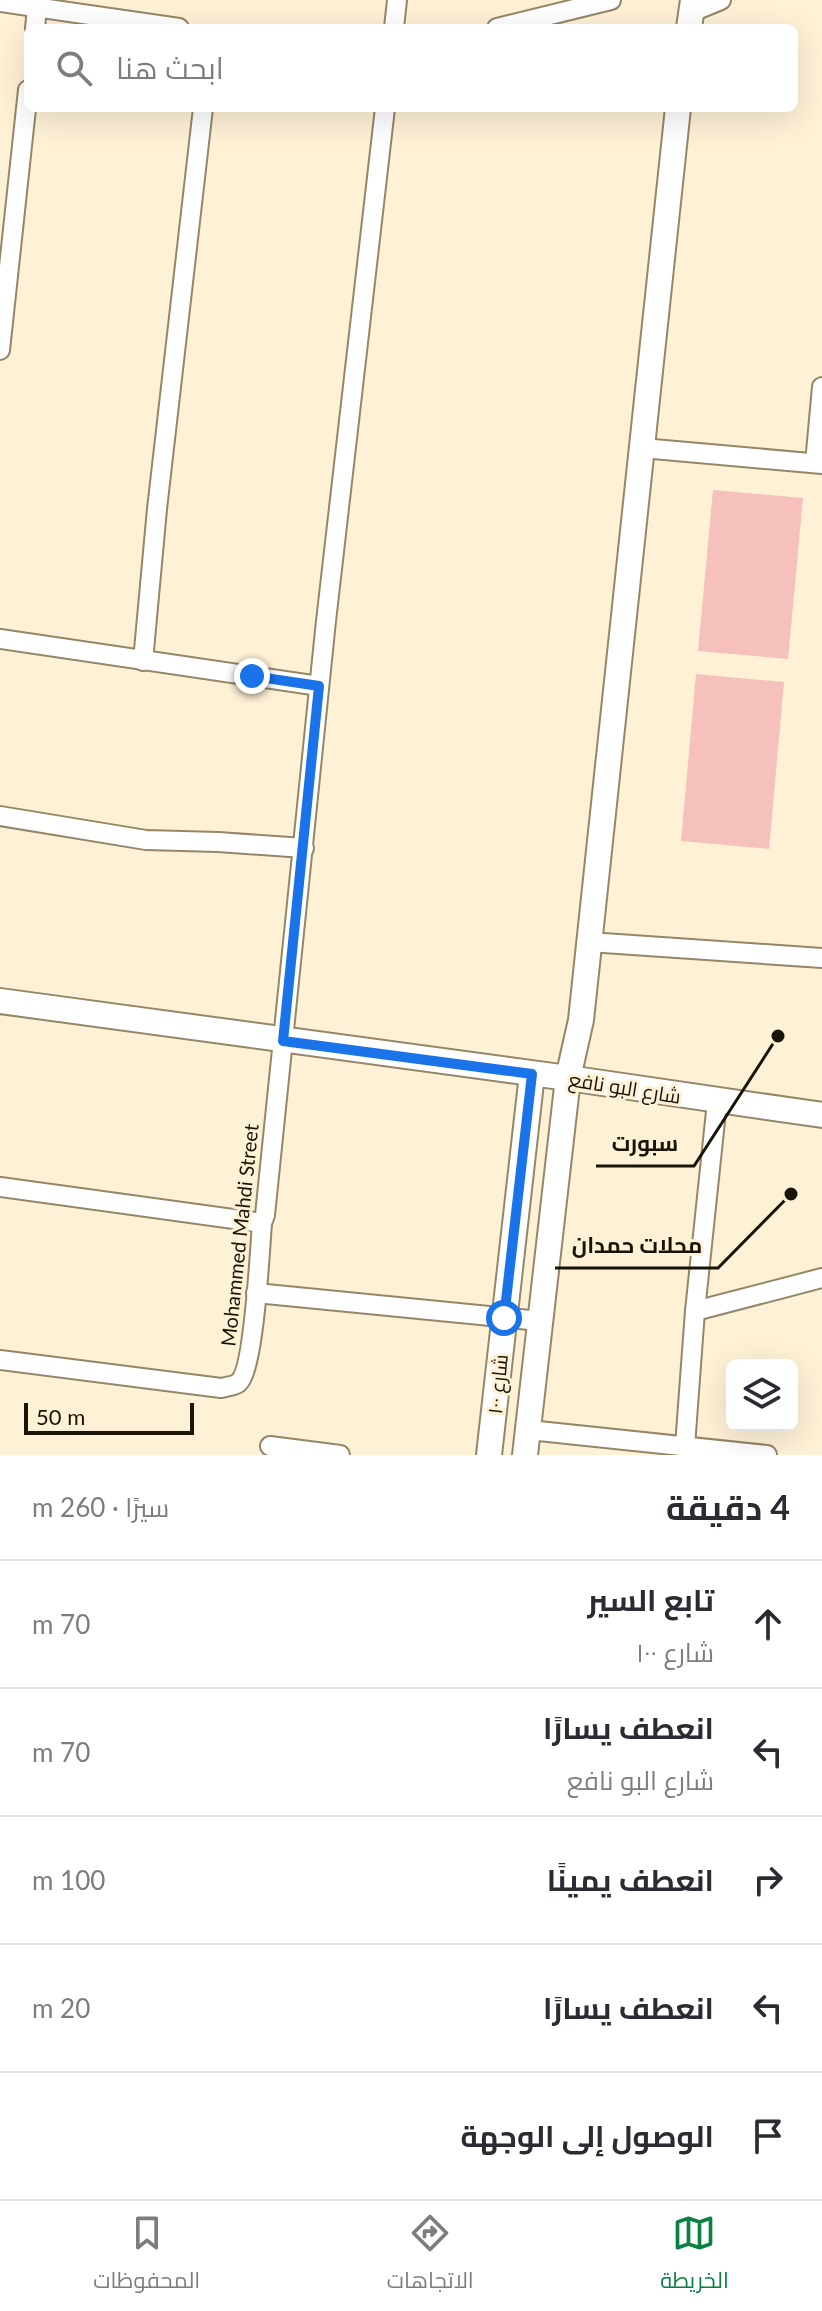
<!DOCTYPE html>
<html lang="ar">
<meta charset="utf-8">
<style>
:root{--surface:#fff;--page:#f7f7f7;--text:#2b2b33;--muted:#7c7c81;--line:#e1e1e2;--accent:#0b8043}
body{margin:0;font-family:Lato,Cairo,sans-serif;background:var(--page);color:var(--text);direction:rtl}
.controls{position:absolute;right:24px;bottom:24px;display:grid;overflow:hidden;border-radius:12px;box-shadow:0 8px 32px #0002}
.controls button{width:72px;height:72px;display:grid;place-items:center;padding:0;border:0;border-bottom:2px solid var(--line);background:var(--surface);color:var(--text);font:40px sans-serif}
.scale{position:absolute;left:24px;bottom:20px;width:170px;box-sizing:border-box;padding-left:8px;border:4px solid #191308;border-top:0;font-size:22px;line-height:28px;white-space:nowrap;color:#191308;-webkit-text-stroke:6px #fef1d6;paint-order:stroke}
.stop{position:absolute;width:24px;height:24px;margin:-18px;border:6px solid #1a73e8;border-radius:50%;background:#fff}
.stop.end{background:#1a73e8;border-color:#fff;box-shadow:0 2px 8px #0008}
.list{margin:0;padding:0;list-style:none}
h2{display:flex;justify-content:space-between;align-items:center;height:104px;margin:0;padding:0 32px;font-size:34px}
h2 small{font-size:26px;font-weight:400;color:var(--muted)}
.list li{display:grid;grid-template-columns:52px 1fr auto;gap:24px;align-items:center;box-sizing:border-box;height:128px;padding:0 32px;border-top:2px solid var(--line)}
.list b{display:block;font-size:30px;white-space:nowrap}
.list p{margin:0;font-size:26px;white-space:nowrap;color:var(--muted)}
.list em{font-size:26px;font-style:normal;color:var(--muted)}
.icon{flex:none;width:44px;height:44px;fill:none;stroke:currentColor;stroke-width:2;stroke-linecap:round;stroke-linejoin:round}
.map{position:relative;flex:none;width:822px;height:1455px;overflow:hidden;direction:ltr}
.search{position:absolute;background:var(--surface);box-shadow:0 8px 32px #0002;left:24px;right:24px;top:24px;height:88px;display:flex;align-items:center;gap:20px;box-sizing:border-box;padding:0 28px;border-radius:12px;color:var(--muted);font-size:30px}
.sheet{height:744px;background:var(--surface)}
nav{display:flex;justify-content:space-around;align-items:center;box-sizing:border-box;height:112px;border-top:2px solid var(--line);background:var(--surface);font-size:22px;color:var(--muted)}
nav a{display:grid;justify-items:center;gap:4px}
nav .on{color:var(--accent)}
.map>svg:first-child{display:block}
.green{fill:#f6c1bc}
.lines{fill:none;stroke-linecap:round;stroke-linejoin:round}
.minor-casing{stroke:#958668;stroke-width:22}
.tertiary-casing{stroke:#958668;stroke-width:28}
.minor{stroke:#fff;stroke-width:18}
.tertiary{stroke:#fff;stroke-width:24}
.route{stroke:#1a73e8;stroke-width:10}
.labels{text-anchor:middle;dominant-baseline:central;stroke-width:6;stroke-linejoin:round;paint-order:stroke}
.street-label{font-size:20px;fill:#191308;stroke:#fef1d6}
.leader{fill:none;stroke:#191308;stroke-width:3}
.callout-dot{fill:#191308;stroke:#fef1d6;stroke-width:3}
.callout-label{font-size:22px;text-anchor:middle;font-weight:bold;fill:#191308;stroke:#fef1d6;stroke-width:6;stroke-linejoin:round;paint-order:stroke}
</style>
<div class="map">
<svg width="822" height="1455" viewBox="0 0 822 1455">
<rect width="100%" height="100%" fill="#fef1d6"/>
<g class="green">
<polygon points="713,490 803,498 788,659 698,651"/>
<polygon points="696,674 784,682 769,849 681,841"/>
</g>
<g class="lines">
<g class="minor-casing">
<g id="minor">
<polyline points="0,2 179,28"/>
<polyline points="692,12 721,0"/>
<polyline points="35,28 37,8"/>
<polyline points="394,28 397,0"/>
<polyline points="497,28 611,0"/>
<polyline points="0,350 28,90"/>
<polyline points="642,448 822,464"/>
<polyline points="815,463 822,387"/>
<polyline points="0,639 319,686"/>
<polyline points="143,661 157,509 203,108"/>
<polyline points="0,816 146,840 218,842 304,848"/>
<polyline points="589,942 822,958"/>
<polyline points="0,1187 262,1223"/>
<polyline points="256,1293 540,1321"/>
<polyline points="695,1311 822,1278"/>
<path d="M 0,1360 L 221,1388 C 225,1387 234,1386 238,1383 C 254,1371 260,1248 262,1223 L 265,1215 L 326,621 L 385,108"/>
<polyline points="529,1430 767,1455"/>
<polyline points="270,1446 340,1455"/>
<polyline points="685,1446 695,1311 717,1102"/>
</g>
</g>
<g class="tertiary-casing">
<g id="tertiary">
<polyline points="689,28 693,0"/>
<polyline points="0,1001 568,1078 822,1115"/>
<polyline points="489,1455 532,1074"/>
<polyline points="525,1455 568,1078 581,1020 678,108"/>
</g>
</g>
<use href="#minor" class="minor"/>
<use href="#tertiary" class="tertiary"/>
</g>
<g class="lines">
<polyline class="route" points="252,676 319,686 283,1041 532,1074 504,1318"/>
</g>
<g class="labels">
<g class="street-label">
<text transform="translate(625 1087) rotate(9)">شارع البو نافع</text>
<text transform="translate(239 1235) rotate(-84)">Mohammed Mahdi Street</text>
<text transform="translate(497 1384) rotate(-84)">شارع ١٠٠</text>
</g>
</g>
<path class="leader" d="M778 1036L694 1166H596M791 1194L718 1268H555"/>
<g class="callout-dot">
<circle cx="778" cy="1036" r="8"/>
<circle cx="791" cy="1194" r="8"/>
</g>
<g class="callout-label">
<text x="645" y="1151">سبورت</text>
<text x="637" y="1253">محلات حمدان</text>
</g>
</svg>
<div class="controls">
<button><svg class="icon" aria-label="layers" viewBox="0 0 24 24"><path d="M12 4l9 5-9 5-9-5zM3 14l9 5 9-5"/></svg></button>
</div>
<div class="scale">50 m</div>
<div class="stop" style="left:504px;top:1318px"></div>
<div class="stop end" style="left:252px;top:676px"></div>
<div class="search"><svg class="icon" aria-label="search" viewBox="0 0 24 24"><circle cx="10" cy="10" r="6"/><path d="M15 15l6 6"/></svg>ابحث هنا</div>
</div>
<section class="sheet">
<h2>4 دقيقة<small>سيرًا · 260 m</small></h2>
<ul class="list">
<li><svg class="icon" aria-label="ahead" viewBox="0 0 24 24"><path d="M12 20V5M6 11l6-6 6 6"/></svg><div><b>تابع السير</b><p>شارع ١٠٠</p></div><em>70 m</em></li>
<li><svg class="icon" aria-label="left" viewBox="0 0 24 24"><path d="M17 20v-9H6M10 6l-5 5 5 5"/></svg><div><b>انعطف يسارًا</b><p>شارع البو نافع</p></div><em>70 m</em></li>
<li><svg class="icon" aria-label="right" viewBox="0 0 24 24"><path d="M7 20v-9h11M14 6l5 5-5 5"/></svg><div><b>انعطف يمينًا</b></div><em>100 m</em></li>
<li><svg class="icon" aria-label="left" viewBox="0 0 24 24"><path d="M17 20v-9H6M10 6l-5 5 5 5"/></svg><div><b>انعطف يسارًا</b></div><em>20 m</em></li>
<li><svg class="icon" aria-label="arrive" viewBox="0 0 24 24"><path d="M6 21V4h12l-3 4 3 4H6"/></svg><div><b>الوصول إلى الوجهة</b></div></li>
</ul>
</section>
<nav>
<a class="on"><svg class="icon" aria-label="map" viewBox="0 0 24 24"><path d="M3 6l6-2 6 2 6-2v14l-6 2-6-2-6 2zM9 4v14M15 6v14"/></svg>الخريطة</a>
<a><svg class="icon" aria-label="directions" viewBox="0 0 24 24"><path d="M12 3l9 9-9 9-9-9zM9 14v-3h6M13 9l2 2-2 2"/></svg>الاتجاهات</a>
<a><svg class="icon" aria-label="saved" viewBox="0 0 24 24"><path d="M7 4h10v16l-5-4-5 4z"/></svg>المحفوظات</a>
</nav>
